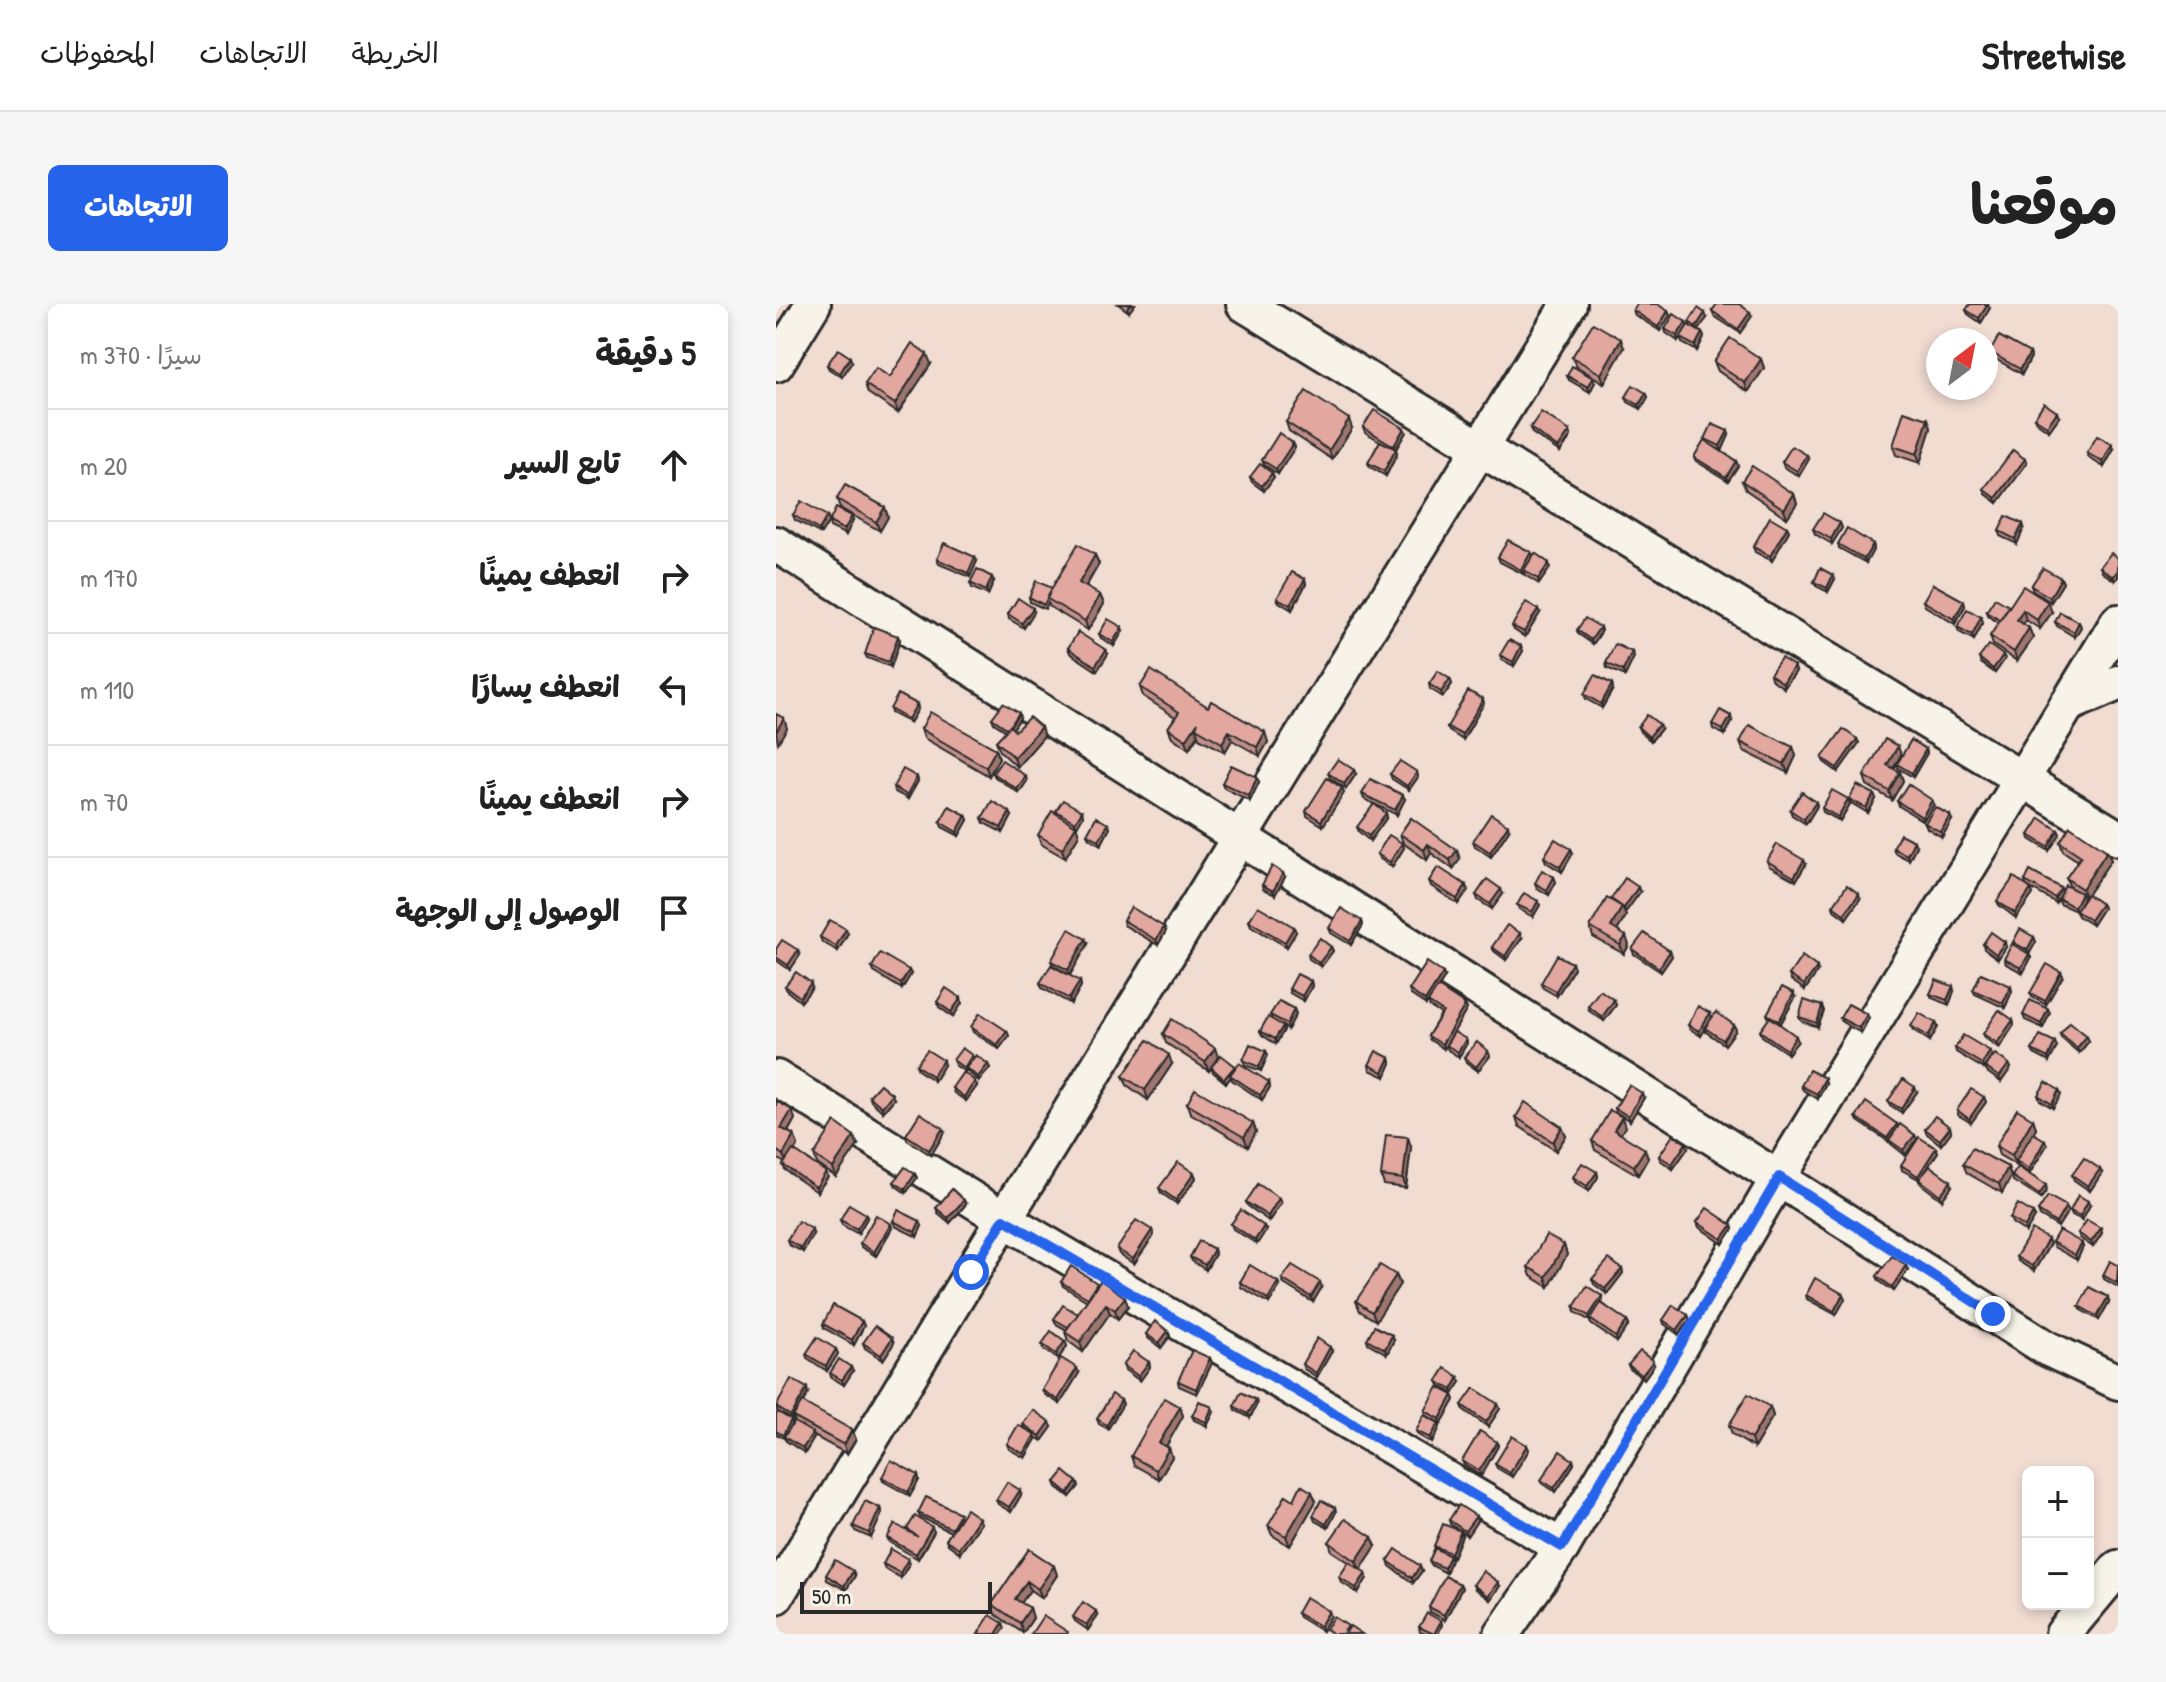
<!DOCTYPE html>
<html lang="ar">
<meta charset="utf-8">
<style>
:root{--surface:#fff;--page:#f6f6f6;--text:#222;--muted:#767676;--line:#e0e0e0;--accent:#2563eb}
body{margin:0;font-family:"Patrick Hand","Playpen Sans Arabic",sans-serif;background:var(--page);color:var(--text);direction:rtl}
.controls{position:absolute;right:24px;bottom:24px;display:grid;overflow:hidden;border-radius:12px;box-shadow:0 4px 12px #0003}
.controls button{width:72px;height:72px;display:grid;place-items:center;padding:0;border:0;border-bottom:2px solid var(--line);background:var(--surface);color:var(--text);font:40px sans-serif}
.compass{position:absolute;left:1150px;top:24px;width:72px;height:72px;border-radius:50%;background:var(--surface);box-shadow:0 4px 12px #0003;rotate:32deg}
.scale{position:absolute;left:24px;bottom:20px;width:192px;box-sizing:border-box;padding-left:8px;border:4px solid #2b2b2b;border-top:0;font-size:22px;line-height:28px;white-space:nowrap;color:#2b2b2b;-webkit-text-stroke:6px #f7f3e8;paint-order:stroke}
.stop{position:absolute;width:24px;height:24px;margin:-18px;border:6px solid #2563eb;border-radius:50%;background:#fff}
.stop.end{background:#2563eb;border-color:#fff;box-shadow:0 2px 8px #0008}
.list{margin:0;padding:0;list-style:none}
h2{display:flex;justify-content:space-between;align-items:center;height:104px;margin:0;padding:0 32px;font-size:34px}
h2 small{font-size:26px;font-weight:400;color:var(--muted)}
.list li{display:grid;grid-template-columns:52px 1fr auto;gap:24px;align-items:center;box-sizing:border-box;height:112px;padding:0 32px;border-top:2px solid var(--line)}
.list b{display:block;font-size:30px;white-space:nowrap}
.list em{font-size:26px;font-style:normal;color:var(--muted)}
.icon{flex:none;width:44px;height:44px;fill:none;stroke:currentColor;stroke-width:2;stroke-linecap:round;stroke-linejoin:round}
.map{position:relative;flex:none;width:1342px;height:1330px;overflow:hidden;direction:ltr;border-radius:12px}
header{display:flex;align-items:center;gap:48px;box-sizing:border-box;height:112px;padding:0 40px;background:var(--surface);border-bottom:2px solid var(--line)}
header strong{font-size:38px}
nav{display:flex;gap:44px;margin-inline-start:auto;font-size:28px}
.intro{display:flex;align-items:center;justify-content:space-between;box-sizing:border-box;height:192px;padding:0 48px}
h1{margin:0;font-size:56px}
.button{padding:20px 36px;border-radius:12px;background:var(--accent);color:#fff;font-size:28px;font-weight:700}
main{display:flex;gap:48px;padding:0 48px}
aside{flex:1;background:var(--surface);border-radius:12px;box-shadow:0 4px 12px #0003}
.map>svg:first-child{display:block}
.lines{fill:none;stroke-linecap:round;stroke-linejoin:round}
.minor-casing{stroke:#2b2b2b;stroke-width:40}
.minor{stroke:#f7f3e8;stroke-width:34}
.wall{fill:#c2908a;stroke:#2b2b2b;stroke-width:2}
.shaded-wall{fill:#9e7670;stroke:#2b2b2b;stroke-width:2}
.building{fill:#e2a8a0;stroke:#2b2b2b;stroke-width:2}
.route{stroke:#2563eb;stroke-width:10}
</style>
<header>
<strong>Streetwise</strong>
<nav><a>الخريطة</a><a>الاتجاهات</a><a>المحفوظات</a></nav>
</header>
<div class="intro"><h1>موقعنا</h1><a class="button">الاتجاهات</a></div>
<main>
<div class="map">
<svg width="1342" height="1330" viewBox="0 0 1342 1330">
<rect width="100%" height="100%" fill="#f1dcd2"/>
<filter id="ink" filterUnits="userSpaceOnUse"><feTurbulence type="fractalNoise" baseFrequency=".0125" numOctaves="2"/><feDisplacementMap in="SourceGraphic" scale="16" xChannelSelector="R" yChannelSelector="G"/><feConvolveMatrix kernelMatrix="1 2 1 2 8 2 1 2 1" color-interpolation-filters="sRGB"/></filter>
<g filter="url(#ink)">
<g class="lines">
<g class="minor-casing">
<g id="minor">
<polyline points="468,0 1342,534"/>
<polyline points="0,60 37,0"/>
<polyline points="0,240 1270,1044 1342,1078"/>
<polyline points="1291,401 1342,379"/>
<polyline points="0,774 228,915 786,1243"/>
<polyline points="0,1292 228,915 793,0"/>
<polyline points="726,1330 786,1243 1003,873 1342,318"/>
<polyline points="1287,1330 1342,1264"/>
</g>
</g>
<use href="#minor" class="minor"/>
</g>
<g class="wall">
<polygon points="342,0 359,0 353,8"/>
<polygon points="1214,4 1205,19 1192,10 1190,6"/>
<polygon points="857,6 892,7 894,12 884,27 859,11"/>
<polygon points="936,7 976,12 964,29 938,12"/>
<polygon points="931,14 922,26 926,29 928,33 921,47 906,39 904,34 905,32 902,37 890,29 889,25 914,22 913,18"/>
<polygon points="848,44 828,79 800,62 796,53"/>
<polygon points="1214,48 1254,49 1255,53 1246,70 1216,53"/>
<polygon points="985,55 988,64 972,88 942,67 938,58"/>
<polygon points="76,58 66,73 53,65 51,61"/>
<polygon points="155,60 122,109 92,89 89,80"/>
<polygon points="791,72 819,78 814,88 793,76"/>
<polygon points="870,89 872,93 865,105 852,98 850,93"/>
<polygon points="1283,113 1273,127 1260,118 1258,114"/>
<polygon points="1152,115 1155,124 1144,159 1120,151 1117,142"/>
<polygon points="510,118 576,124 556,155 513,127"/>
<polygon points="587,123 630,128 620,145 621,150 610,172 594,163 592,159 604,137 589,128"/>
<polygon points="754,124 795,132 784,148 756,129"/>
<polygon points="953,131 946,147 941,144 960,157 962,162 952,177 920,157 918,153 930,137 929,135"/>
<polygon points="517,139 519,143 502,170 488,161 486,156"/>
<polygon points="1338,145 1328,163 1313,154 1311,149"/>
<polygon points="1033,155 1023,172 1008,163 1006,158"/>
<polygon points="1251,159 1222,199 1210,190 1208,185"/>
<polygon points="496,169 498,173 488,187 476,178 474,173"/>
<polygon points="966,177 1018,190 1021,199 1011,214 970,186"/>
<polygon points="61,195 112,213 104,227 64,204"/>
<polygon points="17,211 53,217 45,230 19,216"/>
<polygon points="77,216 70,231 54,223 53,218"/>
<polygon points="1064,219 1066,224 1056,240 1039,230 1037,225"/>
<polygon points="1247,220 1248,224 1241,240 1224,232 1223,227"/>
<polygon points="1011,223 1013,227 996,257 979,248 977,243"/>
<polygon points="1062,240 1097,240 1098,244 1090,259 1063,244"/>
<polygon points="755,248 757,252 774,264 763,280 749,271 748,268 747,270 724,258 722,253"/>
<polygon points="319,251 323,260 310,283 324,291 328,300 312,326 274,303 272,299 269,305 254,298 253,293 276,284"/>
<polygon points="1342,254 1342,273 1339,277 1326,268 1324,263"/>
<polygon points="161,255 201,257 194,273 163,260"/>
<polygon points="1285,274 1287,279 1275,298 1257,287 1255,282"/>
<polygon points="529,275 530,280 516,306 503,298 501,294"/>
<polygon points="1059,275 1052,288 1040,282 1038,278"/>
<polygon points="218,277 212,291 196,284 194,279"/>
<polygon points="1147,297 1188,297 1189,302 1179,320 1149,302"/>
<polygon points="1233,302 1276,308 1264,325 1250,316 1247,320 1253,324 1257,334 1241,357 1217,341 1214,332 1223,319 1212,312 1210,308"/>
<polygon points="258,308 248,324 233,315 232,310"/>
<polygon points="764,309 749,333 738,326 736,322"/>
<polygon points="1205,313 1207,318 1198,336 1183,328 1181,323"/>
<polygon points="1279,318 1303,318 1305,323 1299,333 1281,322"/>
<polygon points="824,323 825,328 817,340 802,330 801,326"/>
<polygon points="347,327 338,342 325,334 323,330"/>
<polygon points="124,336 115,363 91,354 89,350"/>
<polygon points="745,342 747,347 738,362 726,356 724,351"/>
<polygon points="292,344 332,350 321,367 294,349"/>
<polygon points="856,348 858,353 849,372 831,364 830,359"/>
<polygon points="1227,351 1229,355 1219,369 1205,359 1203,354"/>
<polygon points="1018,362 1020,367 1008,384 995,375 994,370"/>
<polygon points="674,375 676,380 667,393 654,385 653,380"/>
<polygon points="836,380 837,385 826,404 810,395 808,390"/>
<polygon points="364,383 432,403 492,438 484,452 456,436 449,448 423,434 422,431 413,445 396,433 392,424 399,413 367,392"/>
<polygon points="708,399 687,436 673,427 671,423"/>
<polygon points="141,400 142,405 134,419 115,409 114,405"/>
<polygon points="216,414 244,414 237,425 239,427 268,432 241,463 224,447 220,437 230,427 218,419"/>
<polygon points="956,417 949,431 937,425 936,420"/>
<polygon points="862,423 885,425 875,437 864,428"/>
<polygon points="145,425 220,445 223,454 213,472 148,434"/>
<polygon points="1081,435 1083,439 1062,468 1048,458 1046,454"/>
<polygon points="964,438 1017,443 1020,452 1012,469 968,447"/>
<polygon points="1150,445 1151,449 1137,473 1122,464 1121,460"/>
<polygon points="1125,451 1118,465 1124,468 1127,477 1116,496 1091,481 1088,472"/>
<polygon points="641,468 642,473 633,486 616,475 614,470"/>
<polygon points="217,469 251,477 243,489 219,473"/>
<polygon points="552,469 580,470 570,485 554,474"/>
<polygon points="141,473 142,477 132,495 119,488 117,483"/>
<polygon points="483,478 474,497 448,484 446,479"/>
<polygon points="566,484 568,489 547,522 531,512 530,507"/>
<polygon points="586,490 629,495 621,511 588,495"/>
<polygon points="1072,495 1074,500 1064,517 1047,508 1046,504"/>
<polygon points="1073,495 1100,495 1092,509 1075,499"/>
<polygon points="1156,496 1158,500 1147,517 1123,502 1121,497"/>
<polygon points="1040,498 1041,502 1030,520 1016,511 1014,506"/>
<polygon points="280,507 306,507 307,512 300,523 303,531 289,554 265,540 262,531 282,511"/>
<polygon points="610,509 611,513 594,537 583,528 581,523"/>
<polygon points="190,511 192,516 183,532 166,523 164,518"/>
<polygon points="236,512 227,529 208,519 206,514"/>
<polygon points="635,514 684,555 677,565 655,549 651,556 627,539 624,530"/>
<polygon points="1176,516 1166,533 1151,524 1149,519"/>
<polygon points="332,520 334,524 325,541 313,534 311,530"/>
<polygon points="733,526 715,553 699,542 697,537"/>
<polygon points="1282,526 1284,530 1273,547 1254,535 1253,531"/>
<polygon points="1284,538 1335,556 1311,591 1325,600 1327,604 1316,621 1302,612 1300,607 1284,600 1283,595 1280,599 1254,584 1257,590 1240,614 1223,601 1221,597 1250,581 1249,577 1286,588 1294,583 1290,574 1302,557 1287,547"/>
<polygon points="626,539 628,544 616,563 603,554 601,550"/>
<polygon points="1140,542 1133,556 1119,549 1117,544"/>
<polygon points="795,545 797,549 786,568 770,558 768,553"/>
<polygon points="991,557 1030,560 1020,577 993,562"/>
<polygon points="509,573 499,591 487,585 486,581"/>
<polygon points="778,573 780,578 773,591 761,584 759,579"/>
<polygon points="653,577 692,586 682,600 655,582"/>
<polygon points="864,588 849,609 848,608 850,612 841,627 853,641 848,650 817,633 814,623 835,597"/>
<polygon points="727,590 716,605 702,596 700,591"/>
<polygon points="1084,595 1070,615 1058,606 1057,602"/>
<polygon points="741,601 764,601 757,613 743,605"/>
<polygon points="347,616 390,627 382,641 348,621"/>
<polygon points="473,617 520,628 511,643 475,622"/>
<polygon points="586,617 587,621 575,641 555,629 553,624"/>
<polygon points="72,629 62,647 46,638 44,633"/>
<polygon points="1258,633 1260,638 1253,650 1255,654 1247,669 1230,660 1228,655 1238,642 1237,638"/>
<polygon points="746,634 730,656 718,647 716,643"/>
<polygon points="312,640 294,671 277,661 275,657"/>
<polygon points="1207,640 1230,643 1222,655 1208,645"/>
<polygon points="555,643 557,647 545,663 533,655 532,650"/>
<polygon points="0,645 22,646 24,651 14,666 0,656"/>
<polygon points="856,645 894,647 896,652 885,668 858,650"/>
<polygon points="796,659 798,664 781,692 767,684 765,679"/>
<polygon points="96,663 135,670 126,685 98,668"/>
<polygon points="1042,667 1029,686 1015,676 1013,671"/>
<polygon points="1285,668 1287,672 1270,701 1256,693 1254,689"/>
<polygon points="669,673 663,683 689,701 691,705 668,745 654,736 652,732 665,710 654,703 652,699 650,701 635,691 633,686"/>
<polygon points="304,677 305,682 295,700 266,684 264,679"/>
<polygon points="535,677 536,682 528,697 514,689 513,685"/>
<polygon points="9,682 36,684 25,698 11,687"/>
<polygon points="1197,686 1236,687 1229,704 1199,690"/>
<polygon points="1178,687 1173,701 1156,694 1154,690"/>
<polygon points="185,694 186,699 177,713 163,703 161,698"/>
<polygon points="1019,694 1004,721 1022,737 1012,750 986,732 984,727 993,715 991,710"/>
<polygon points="838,696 840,701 828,717 813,707 812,702"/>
<polygon points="1046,702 1048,707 1042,723 1025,717 1023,713"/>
<polygon points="518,705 520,710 512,725 507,722 508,726 500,740 486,731 484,727 496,716 494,711"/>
<polygon points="1272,705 1274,709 1267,724 1249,716 1247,711"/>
<polygon points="936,714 958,721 960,726 949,741 930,728 929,725 925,732 914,725 912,721"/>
<polygon points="1064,714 1093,714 1085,729 1066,718"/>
<polygon points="1237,716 1238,721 1223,744 1209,734 1207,730"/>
<polygon points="1160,719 1162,723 1154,737 1137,726 1135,722"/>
<polygon points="195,723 231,727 233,732 223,745 197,728"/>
<polygon points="387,730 442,753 436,761 459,762 460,764 493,778 494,783 486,796 456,776 455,773 450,779 437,768 435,764 433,767 390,739"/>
<polygon points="1284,730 1313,737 1303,749 1285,734"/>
<polygon points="690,735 691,739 683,753 672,746 670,741"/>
<polygon points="1281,743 1273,758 1258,750 1256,746"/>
<polygon points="1179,744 1214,747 1216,751 1211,760 1233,760 1235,764 1225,778 1211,768 1209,764 1208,765 1180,748"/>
<polygon points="490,747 492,751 485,767 469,761 467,756"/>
<polygon points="712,747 714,752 702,767 690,758 688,753"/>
<polygon points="614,754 615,759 609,773 594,766 593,761"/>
<polygon points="177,756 214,764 203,777 192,768 191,766 189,768 179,761"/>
<polygon points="396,760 372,796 351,781 347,772"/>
<polygon points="140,761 168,761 158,777 142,766"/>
<polygon points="1050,779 1042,795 1027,786 1025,782"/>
<polygon points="201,782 190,797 178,789 176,784"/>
<polygon points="1283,786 1285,791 1277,804 1264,796 1262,791"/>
<polygon points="1141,788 1126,809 1114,801 1112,797"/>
<polygon points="93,792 118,795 107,808 95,797"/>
<polygon points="1208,793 1210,798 1195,819 1182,811 1181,806"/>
<polygon points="868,794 854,817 840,808 839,804"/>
<polygon points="0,797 19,815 12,828 18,831 22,841 18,847 50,868 52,873 41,888 9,866 7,861 9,859 0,854"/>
<polygon points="411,800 477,819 480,828 472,843 414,809"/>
<polygon points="740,813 790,832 780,847 743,822"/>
<polygon points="1080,813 1121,820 1122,823 1141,835 1129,851 1115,840 1114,837 1113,838 1082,817"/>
<polygon points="1257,815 1260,824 1257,829 1271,841 1254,869 1242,862 1241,859 1240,861 1223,851 1220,842"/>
<polygon points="849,823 844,830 872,854 862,871 819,846 816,837"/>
<polygon points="1174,823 1175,828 1165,841 1150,829 1149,825"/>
<polygon points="169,828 155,851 131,836 130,831"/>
<polygon points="82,841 60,873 41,860 38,851"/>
<polygon points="635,843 630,884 608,881 605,872"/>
<polygon points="912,844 897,865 884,856 883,852"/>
<polygon points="1160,844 1162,848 1150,866 1176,882 1166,896 1145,880 1144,876 1126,866 1125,861"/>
<polygon points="1187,860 1232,863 1235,873 1226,889 1191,869"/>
<polygon points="821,868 822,873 813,887 799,878 797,873"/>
<polygon points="418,869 420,874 401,900 385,889 383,884"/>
<polygon points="1326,869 1314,887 1298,876 1296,871"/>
<polygon points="139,870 141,874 130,889 120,882 118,878"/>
<polygon points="1236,872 1271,886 1265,895 1237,877"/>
<polygon points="470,898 505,899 493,917 472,902"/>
<polygon points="190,900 174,919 162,909 160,904"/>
<polygon points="1314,901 1306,916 1296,911 1294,907"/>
<polygon points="1290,902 1292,907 1282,923 1264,912 1262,907"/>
<polygon points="1259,913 1250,928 1236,919 1234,914"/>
<polygon points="91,914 82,930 66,921 64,916"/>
<polygon points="117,917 146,922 141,933 119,922"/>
<polygon points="921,918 957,925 947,940 923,923"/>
<polygon points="115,920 116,924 100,952 85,943 84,939"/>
<polygon points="455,920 490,926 481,940 457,925"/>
<polygon points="1325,924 1326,929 1317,943 1304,934 1302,929"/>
<polygon points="376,926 378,931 358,960 343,950 341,945"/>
<polygon points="37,930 27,948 13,941 11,936"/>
<polygon points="1276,938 1307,943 1301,956 1278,943"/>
<polygon points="1274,940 1258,967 1242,957 1240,953"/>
<polygon points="788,941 791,951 773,983 755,972 752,963"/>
<polygon points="438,945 439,950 430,966 416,957 414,953"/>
<polygon points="1342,961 1342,983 1328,975 1327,971"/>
<polygon points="846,965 847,969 831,990 818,980 816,975"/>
<polygon points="1132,966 1118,987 1103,977 1101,972"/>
<polygon points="620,971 624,980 600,1017 584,1007 580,997"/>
<polygon points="506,975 546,983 537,998 508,980"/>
<polygon points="285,978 322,981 352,1002 342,1015 334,1009 307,1048 292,1037 289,1028 291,1026 280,1020 278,1015 302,1010 311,997 287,982"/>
<polygon points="464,978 504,982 493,999 465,983"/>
<polygon points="1067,990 1069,995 1060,1011 1031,995 1030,991"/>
<polygon points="826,992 827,996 826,999 853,1021 841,1038 815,1020 814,1017 799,1008 798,1003"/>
<polygon points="1333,998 1323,1016 1305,1006 1303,1002"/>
<polygon points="912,1011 914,1016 903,1031 888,1020 887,1016"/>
<polygon points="86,1017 88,1022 78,1041 48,1024 47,1020"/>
<polygon points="392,1027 394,1032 385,1044 372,1034 370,1030"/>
<polygon points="116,1034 118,1039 107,1056 89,1044 87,1039"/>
<polygon points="591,1035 618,1036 611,1050 592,1039"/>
<polygon points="289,1037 291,1042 282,1055 267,1045 266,1040"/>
<polygon points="60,1045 62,1050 51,1067 31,1054 30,1050"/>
<polygon points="556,1047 541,1073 528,1065 526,1060"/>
<polygon points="434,1054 436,1059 421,1090 403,1082 402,1077"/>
<polygon points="373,1058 374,1063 364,1077 349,1066 347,1061"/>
<polygon points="852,1061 878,1061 868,1075 854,1065"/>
<polygon points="77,1067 68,1081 55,1073 54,1069"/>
<polygon points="303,1069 284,1100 268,1090 266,1086"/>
<polygon points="661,1077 685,1078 677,1090 663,1081"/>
<polygon points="32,1089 27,1098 80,1135 71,1150 38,1132 38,1134 29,1149 10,1137 9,1135 0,1130 0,1111 16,1120 19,1118 17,1115 17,1116 1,1107 0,1102"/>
<polygon points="677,1091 679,1096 665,1120 650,1111 649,1107"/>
<polygon points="345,1096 347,1100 332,1125 323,1120 321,1115"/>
<polygon points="480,1096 481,1100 474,1114 459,1106 458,1102"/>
<polygon points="722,1100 724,1105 712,1123 688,1106 686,1101"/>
<polygon points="404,1103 407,1112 390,1142 393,1144 396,1153 383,1175 358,1161 355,1152"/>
<polygon points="994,1103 997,1112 978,1144 956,1130 953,1121"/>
<polygon points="438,1108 431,1122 418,1116 416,1112"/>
<polygon points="663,1119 664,1123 656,1139 642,1131 640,1127"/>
<polygon points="247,1120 276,1123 266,1137 259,1133 260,1135 249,1154 233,1145 231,1140 248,1124"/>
<polygon points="721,1138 722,1142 705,1172 688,1161 686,1157"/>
<polygon points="751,1141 753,1146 736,1173 721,1164 719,1160"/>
<polygon points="797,1156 798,1160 780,1188 767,1180 765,1176"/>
<polygon points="142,1171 143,1176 134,1192 107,1177 106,1173"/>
<polygon points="279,1178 301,1178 303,1182 294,1193 281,1183"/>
<polygon points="245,1191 235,1208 222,1200 220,1196"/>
<polygon points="518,1196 540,1197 514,1242 496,1231 492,1222"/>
<polygon points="104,1204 106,1209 95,1234 79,1227 77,1222"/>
<polygon points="559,1204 560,1208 552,1224 539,1217 537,1212"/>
<polygon points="142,1209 203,1214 205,1219 184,1249 172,1240 170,1236 175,1228 144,1213"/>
<polygon points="673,1216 701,1217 691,1232 685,1227 686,1232 677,1253 674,1252 675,1256 670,1269 655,1261 653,1257 659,1244 658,1242 684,1227 674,1220"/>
<polygon points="131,1225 158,1228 142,1255 113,1238 111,1234 133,1228"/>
<polygon points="553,1238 600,1242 584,1266 590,1269 591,1274 582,1289 565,1278 563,1273 574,1259 556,1247"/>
<polygon points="253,1245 278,1262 281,1271 266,1294 254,1286 245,1299 254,1304 257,1314 247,1329 219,1310 216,1300"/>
<polygon points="612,1257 646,1267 637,1279 614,1262"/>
<polygon points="107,1260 133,1260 125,1274 109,1265"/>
<polygon points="77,1267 79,1272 70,1286 51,1276 50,1271"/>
<polygon points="684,1280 686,1284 669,1316 654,1308 653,1303"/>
<polygon points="697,1281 724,1282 714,1296 699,1285"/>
<polygon points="521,1309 555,1312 546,1327 523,1313"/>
<polygon points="322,1312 312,1326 299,1317 297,1313"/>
<polygon points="665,1317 666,1321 662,1330 649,1330 644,1328 643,1323"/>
</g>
<g class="shaded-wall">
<polygon points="354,0 359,0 353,8 351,4"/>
<polygon points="1212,0 1214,4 1205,19 1203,14"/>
<polygon points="892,7 894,12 884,27 882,23"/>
<polygon points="974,8 976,12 964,29 962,25"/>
<polygon points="929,9 931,14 921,27 920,23"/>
<polygon points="910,18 912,23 902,37 901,32"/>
<polygon points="926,29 928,33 921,47 919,42"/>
<polygon points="845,35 848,44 828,79 825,70"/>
<polygon points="1254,49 1255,53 1246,70 1244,65"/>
<polygon points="151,50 155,60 122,109 119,100"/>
<polygon points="74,53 76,58 66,73 64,69"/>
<polygon points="985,55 988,64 972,88 969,79"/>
<polygon points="817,74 819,78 814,88 812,83"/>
<polygon points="870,89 872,93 865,105 863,101"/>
<polygon points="1281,108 1283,113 1273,127 1271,122"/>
<polygon points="573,115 576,124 556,155 553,146"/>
<polygon points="1152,115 1155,124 1144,159 1141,150"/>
<polygon points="628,124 630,128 620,145 621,150 610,172 608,167 619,146 618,142"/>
<polygon points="794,127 795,132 784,148 782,144"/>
<polygon points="952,127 953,131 946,147 944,142"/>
<polygon points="517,139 519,143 502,170 500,165"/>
<polygon points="1336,140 1338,145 1328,163 1327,158"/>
<polygon points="1031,151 1033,155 1023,172 1021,167"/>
<polygon points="1249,155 1251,159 1222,199 1220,194"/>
<polygon points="960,157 962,162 952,177 950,173"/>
<polygon points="496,169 498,173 488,187 486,182"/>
<polygon points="1018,190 1021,199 1011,214 1008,205"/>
<polygon points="109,203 112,213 104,227 100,218"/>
<polygon points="51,212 53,217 45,230 43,226"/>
<polygon points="76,212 77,216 70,231 68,226"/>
<polygon points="1064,219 1066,224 1056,240 1055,235"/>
<polygon points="1247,220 1248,224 1241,240 1239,235"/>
<polygon points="1011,223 1013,227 996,257 994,252"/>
<polygon points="1097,240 1098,244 1090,259 1088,255"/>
<polygon points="755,248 757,253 747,270 745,266"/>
<polygon points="319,251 323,260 306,288 303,279"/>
<polygon points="199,253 201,257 194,273 192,269"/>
<polygon points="773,259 774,264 763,280 762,275"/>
<polygon points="1342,266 1342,273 1339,277 1337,273"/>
<polygon points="1057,271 1059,275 1052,288 1051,284"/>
<polygon points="216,273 218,277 212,291 210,287"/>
<polygon points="1285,274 1287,279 1275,298 1274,293"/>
<polygon points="529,275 530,280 516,306 514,301"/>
<polygon points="324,291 328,300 312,326 309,317"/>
<polygon points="1188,297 1189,302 1179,320 1178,315"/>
<polygon points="1272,298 1276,308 1264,325 1261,316"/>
<polygon points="257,304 258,308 248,324 246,319"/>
<polygon points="762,305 764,309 749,333 748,328"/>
<polygon points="1247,306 1250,316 1244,325 1241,316"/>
<polygon points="1205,313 1207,318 1198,336 1196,331"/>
<polygon points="1303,318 1305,323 1299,333 1298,328"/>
<polygon points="346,323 347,327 338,342 337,338"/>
<polygon points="824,323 825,328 817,340 815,336"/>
<polygon points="1253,324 1257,334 1241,357 1238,348"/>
<polygon points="122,332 124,336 115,363 113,358"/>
<polygon points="745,342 747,347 738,362 737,358"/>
<polygon points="330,346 332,350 321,367 319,362"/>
<polygon points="856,348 858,353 849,372 847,367"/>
<polygon points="1227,351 1229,355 1219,369 1217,365"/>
<polygon points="1018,362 1020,367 1008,384 1007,379"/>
<polygon points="674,375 676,380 667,393 665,388"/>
<polygon points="836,380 837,385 826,404 825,400"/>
<polygon points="707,395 708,399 687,436 686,431"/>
<polygon points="141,400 142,405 134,419 132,415"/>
<polygon points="243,409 244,414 234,429 232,425"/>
<polygon points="955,412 956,417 949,431 947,426"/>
<polygon points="8,414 11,424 2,439 0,428"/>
<polygon points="422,418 420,424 422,431 413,445 410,436"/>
<polygon points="883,420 885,425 875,437 873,433"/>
<polygon points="265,423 268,432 241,463 238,453"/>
<polygon points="453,427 456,436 449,448 446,439"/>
<polygon points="489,428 492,438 484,452 481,443"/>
<polygon points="1081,435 1083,439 1062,468 1061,464"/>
<polygon points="1122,442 1125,451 1114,470 1111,461"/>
<polygon points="1017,443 1020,452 1012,469 1008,460"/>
<polygon points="220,445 223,454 213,472 210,463"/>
<polygon points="1150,445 1151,449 1137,473 1136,469"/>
<polygon points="578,466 580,470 570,485 568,480"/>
<polygon points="641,468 642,473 633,486 631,482"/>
<polygon points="1124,468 1127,477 1116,496 1113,487"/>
<polygon points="250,472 251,477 243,489 241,485"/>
<polygon points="141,473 142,477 132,495 131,491"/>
<polygon points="481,473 483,478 474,497 473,492"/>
<polygon points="566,484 568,489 547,522 545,517"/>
<polygon points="1098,490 1100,495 1092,509 1090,504"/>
<polygon points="627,491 629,495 621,511 619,506"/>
<polygon points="1072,495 1074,500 1064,517 1062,513"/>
<polygon points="1156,496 1158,500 1147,517 1146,513"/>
<polygon points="1040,498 1041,502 1030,520 1028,515"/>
<polygon points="306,507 307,512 301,523 299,518"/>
<polygon points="234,508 236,512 227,529 225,524"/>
<polygon points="610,509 611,513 594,537 593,532"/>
<polygon points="190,511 192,516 183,532 181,528"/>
<polygon points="1174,511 1176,516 1166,533 1165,528"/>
<polygon points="332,520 334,524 325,541 323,536"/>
<polygon points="732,521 733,526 715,553 714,548"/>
<polygon points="300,522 303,531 289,554 286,545"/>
<polygon points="1282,526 1284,530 1273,547 1272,543"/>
<polygon points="1138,537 1140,542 1133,556 1131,551"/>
<polygon points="626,539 628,544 616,563 614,558"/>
<polygon points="652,540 655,549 651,556 648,546"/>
<polygon points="795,545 797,549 786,568 784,563"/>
<polygon points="681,546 684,555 677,565 674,556"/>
<polygon points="1331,547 1335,556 1309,594 1306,585"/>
<polygon points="1028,556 1030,560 1020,577 1018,573"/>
<polygon points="507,569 509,573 499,591 497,587"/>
<polygon points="778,573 780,578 773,591 771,586"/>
<polygon points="690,581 692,586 682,600 681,595"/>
<polygon points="862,583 864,588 849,609 848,604"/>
<polygon points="1285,584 1287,588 1280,599 1279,594"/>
<polygon points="725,585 727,590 716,605 714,600"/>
<polygon points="1255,585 1257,590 1240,614 1239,609"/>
<polygon points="1305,589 1307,594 1300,608 1298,603"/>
<polygon points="1083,590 1084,595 1070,615 1068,610"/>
<polygon points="762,597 764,601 757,613 756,608"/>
<polygon points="1325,600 1327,604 1316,621 1314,616"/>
<polygon points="846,603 850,612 838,632 835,623"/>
<polygon points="586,617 587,621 575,641 574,637"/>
<polygon points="388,623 390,627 382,641 380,636"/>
<polygon points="518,623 520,628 511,643 509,638"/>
<polygon points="70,625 72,629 62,647 60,642"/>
<polygon points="744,629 746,634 730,656 729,652"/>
<polygon points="850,632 853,641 848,650 844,641"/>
<polygon points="1258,633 1260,638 1253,650 1255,654 1247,669 1245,664 1253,650 1251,646"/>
<polygon points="310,635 312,640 294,671 292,666"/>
<polygon points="1229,638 1230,643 1222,655 1220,650"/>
<polygon points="555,643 557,647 545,663 543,659"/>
<polygon points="22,646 24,651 14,666 12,661"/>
<polygon points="894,647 896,652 885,668 883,664"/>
<polygon points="796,659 798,664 781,692 780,687"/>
<polygon points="1041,663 1042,667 1029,686 1028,681"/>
<polygon points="133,666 135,670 126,685 125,680"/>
<polygon points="1285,668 1287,672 1270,701 1269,697"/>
<polygon points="667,669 669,673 650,701 649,697"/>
<polygon points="304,677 305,682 295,700 293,695"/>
<polygon points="535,677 536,682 528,697 526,692"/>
<polygon points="35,679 36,684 25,698 24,693"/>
<polygon points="1177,682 1178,687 1173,701 1171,696"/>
<polygon points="1235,682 1236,687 1229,704 1227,699"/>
<polygon points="1018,689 1019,694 1004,721 1003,717"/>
<polygon points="185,694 186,699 177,713 175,708"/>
<polygon points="838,696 840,701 828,717 826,713"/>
<polygon points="689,701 691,705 668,745 666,740"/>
<polygon points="1046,702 1048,707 1042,723 1041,719"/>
<polygon points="518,705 520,710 512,725 511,720"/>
<polygon points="1272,705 1274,709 1267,724 1265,720"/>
<polygon points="934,709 936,714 925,732 923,727"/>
<polygon points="1091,710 1093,714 1085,729 1083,724"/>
<polygon points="1237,716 1238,721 1223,744 1221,739"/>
<polygon points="1160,719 1162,723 1154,737 1152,732"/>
<polygon points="958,721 960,726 949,741 947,736"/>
<polygon points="507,722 508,726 500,740 499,735"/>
<polygon points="231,727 233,732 223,745 221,741"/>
<polygon points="1020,732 1022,737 1012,750 1011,746"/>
<polygon points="1311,732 1313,737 1303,749 1301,744"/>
<polygon points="690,735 691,739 683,753 682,748"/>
<polygon points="1279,738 1281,743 1273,758 1272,754"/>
<polygon points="439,744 442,753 433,767 429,758"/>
<polygon points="490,747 492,751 485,767 483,763"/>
<polygon points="712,747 714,752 702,767 700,763"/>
<polygon points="1214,747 1216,751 1208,765 1206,760"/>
<polygon points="196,751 198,756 190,764 191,766 189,768 188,764"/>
<polygon points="393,751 396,760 372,796 369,786"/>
<polygon points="614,754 615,759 609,773 607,768"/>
<polygon points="167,756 168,761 158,777 156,772"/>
<polygon points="212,760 214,764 203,777 202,773"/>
<polygon points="1233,760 1235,764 1225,778 1223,773"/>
<polygon points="459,762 461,766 450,779 448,775"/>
<polygon points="1049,774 1050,779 1042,795 1041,790"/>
<polygon points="199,777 201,782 190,797 188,793"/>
<polygon points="493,778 494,783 486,796 484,791"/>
<polygon points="1139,783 1141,788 1126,809 1125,805"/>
<polygon points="1283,786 1285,791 1277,804 1276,800"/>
<polygon points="866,789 868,794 854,817 852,812"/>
<polygon points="116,790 118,795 107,808 106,803"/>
<polygon points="1208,793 1210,798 1195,819 1193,815"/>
<polygon points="16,806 19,815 9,833 5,824"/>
<polygon points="846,813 849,823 841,836 838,826"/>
<polygon points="1257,815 1260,824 1240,861 1236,851"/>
<polygon points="477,819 480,828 472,843 468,833"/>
<polygon points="1121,820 1123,824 1113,838 1111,834"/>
<polygon points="786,823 790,832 780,847 777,838"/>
<polygon points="1174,823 1175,828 1165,841 1164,836"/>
<polygon points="167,824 169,828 155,851 153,846"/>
<polygon points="18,831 22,841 11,860 7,851"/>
<polygon points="1139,831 1141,835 1129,851 1127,846"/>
<polygon points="78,832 82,841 60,873 57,864"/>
<polygon points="632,833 635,843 630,884 627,875"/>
<polygon points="1269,836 1271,841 1254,869 1253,865"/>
<polygon points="910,839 912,844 897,865 896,860"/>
<polygon points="1160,844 1162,848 1143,877 1142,872"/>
<polygon points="869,845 872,854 862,871 858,862"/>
<polygon points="1232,863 1235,873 1226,889 1223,880"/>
<polygon points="1324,865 1326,869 1314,887 1312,882"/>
<polygon points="50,868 52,873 41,888 40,883"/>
<polygon points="821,868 822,873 813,887 811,882"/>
<polygon points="418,869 420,874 401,900 400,896"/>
<polygon points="139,870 141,874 130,889 129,885"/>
<polygon points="1175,877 1176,882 1166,896 1164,891"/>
<polygon points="1270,881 1271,886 1265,895 1263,891"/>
<polygon points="503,894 505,899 493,917 492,912"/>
<polygon points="188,896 190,900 174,919 172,914"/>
<polygon points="1312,897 1314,901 1306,916 1304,912"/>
<polygon points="1290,902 1292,907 1282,923 1280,919"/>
<polygon points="1257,909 1259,913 1250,928 1249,923"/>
<polygon points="90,910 91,914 82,930 81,925"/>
<polygon points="144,917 146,922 141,933 139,928"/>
<polygon points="115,920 116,924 100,952 98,948"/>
<polygon points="956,921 957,925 947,940 946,935"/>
<polygon points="488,922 490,926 481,940 479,936"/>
<polygon points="1325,924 1326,929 1317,943 1315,938"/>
<polygon points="36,925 37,930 27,948 25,944"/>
<polygon points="376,926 378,931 358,960 357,955"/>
<polygon points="1272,935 1274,940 1258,967 1256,962"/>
<polygon points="1306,939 1307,943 1301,956 1299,951"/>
<polygon points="788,941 791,951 773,983 770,973"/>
<polygon points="438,945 439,950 430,966 429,961"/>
<polygon points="1130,961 1132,966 1118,987 1116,983"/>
<polygon points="846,965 847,969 831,990 829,985"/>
<polygon points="620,971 624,980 600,1017 596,1008"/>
<polygon points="502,978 504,982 493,999 492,995"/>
<polygon points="544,978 546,983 537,998 535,993"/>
<polygon points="1067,990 1069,995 1060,1011 1058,1007"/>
<polygon points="826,992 827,996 814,1017 813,1012"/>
<polygon points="349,993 352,1002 342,1015 339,1006"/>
<polygon points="1332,993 1333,998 1323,1016 1321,1012"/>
<polygon points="330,1000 334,1009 307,1048 304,1038"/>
<polygon points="912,1011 914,1016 903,1031 901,1026"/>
<polygon points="86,1017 88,1022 78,1041 76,1036"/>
<polygon points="851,1017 853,1021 841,1038 840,1033"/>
<polygon points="392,1027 394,1032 385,1044 383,1039"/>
<polygon points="616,1031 618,1036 611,1050 609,1045"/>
<polygon points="116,1034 118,1039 107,1056 105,1051"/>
<polygon points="289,1037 291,1042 282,1055 280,1050"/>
<polygon points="554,1043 556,1047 541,1073 540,1069"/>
<polygon points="60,1045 62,1050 51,1067 50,1062"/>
<polygon points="434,1054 436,1059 421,1090 420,1085"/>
<polygon points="877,1057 878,1061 868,1075 866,1071"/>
<polygon points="373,1058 374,1063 364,1077 362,1072"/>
<polygon points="75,1063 77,1067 68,1081 66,1076"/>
<polygon points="301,1064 303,1069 284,1100 282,1096"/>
<polygon points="683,1073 685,1078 677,1090 676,1086"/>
<polygon points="31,1084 32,1089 17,1116 15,1112"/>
<polygon points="677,1091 679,1096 665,1120 664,1115"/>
<polygon points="345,1096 347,1100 332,1125 331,1121"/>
<polygon points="480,1096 481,1100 474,1114 472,1110"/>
<polygon points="722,1100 724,1105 712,1123 710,1118"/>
<polygon points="404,1103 407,1112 387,1148 383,1139"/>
<polygon points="436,1103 438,1108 431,1122 430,1118"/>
<polygon points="994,1103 997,1112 978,1144 975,1135"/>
<polygon points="15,1116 17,1121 9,1135 7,1131"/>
<polygon points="274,1118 276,1123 266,1137 264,1132"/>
<polygon points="663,1119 664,1123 656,1139 654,1134"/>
<polygon points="76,1126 80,1135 71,1150 68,1141"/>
<polygon points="37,1129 38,1134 29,1149 27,1144"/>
<polygon points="259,1130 260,1135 249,1154 248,1150"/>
<polygon points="721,1138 722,1142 705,1172 703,1167"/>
<polygon points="751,1141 753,1146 736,1173 734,1169"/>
<polygon points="393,1144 396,1153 383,1175 380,1166"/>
<polygon points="797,1156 798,1160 780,1188 778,1184"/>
<polygon points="142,1171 143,1176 134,1192 132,1188"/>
<polygon points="301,1178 303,1182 294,1193 292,1189"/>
<polygon points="244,1186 245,1191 235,1208 233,1203"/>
<polygon points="536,1188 540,1197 514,1242 510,1232"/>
<polygon points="104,1204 106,1209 95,1234 93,1229"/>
<polygon points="559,1204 560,1208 552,1224 550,1220"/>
<polygon points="700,1212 701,1217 691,1232 689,1227"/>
<polygon points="203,1214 205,1219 184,1249 183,1244"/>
<polygon points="156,1223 158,1228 142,1255 140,1250"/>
<polygon points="685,1227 686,1232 677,1253 675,1249"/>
<polygon points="596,1233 600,1242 584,1266 580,1257"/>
<polygon points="674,1252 675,1256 670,1269 668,1264"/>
<polygon points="132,1255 133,1260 125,1274 124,1269"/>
<polygon points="278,1262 281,1271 266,1294 262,1285"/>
<polygon points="644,1262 646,1267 637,1279 636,1274"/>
<polygon points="77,1267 79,1272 70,1286 68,1282"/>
<polygon points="590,1269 591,1274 582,1289 580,1284"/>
<polygon points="251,1277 254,1286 242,1304 239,1295"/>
<polygon points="722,1278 724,1282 714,1296 712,1292"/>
<polygon points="684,1280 686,1284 669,1316 668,1311"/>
<polygon points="254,1304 257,1314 247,1329 244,1319"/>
<polygon points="320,1307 322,1312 312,1326 311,1321"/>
<polygon points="553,1307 555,1312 546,1327 544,1322"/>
<polygon points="665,1317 666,1321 662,1330 658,1330"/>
<polygon points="227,1319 229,1324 225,1330 220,1330"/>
</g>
<g class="building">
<polygon points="861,0 881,0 892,7 882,23 857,6"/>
<polygon points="941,0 963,0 974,8 962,25 936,7"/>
<polygon points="1194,0 1212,0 1203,14 1190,6"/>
<polygon points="922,4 929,9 920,23 913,18"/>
<polygon points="898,10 910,18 901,32 889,25"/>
<polygon points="817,19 845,35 825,70 796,53"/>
<polygon points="912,21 926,29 919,42 904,34"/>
<polygon points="1223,32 1254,49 1244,65 1214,48"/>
<polygon points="954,34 985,55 969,79 938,58"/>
<polygon points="136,39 151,50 119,100 89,80 100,64 114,73"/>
<polygon points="62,45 74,53 64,69 51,61"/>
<polygon points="796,62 817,74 812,83 791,72"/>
<polygon points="857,81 870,89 863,101 850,93"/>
<polygon points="530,87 573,115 553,146 510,118"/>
<polygon points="1268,99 1281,108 1271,122 1258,114"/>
<polygon points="598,106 628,124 618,142 587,123"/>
<polygon points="1128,107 1152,115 1141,150 1117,142"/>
<polygon points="765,108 794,127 782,144 754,124"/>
<polygon points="936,120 952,127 944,142 929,135"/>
<polygon points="503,129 517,139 500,165 486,156"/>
<polygon points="1321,132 1336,140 1327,158 1311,149"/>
<polygon points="928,136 960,157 950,173 918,153"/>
<polygon points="604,137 620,145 608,167 592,159"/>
<polygon points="1016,142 1031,151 1021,167 1006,158"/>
<polygon points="1237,146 1249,155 1220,194 1208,185"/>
<polygon points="484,160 496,169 486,182 474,173"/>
<polygon points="976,162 1018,190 1008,205 966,177"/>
<polygon points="69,181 109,203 100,218 61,195"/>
<polygon points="25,197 51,212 43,226 17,211"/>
<polygon points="60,204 76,212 68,226 53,218"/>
<polygon points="1047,209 1064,219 1055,235 1037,225"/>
<polygon points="1230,212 1247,220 1239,235 1223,227"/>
<polygon points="994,213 1011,223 994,252 977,243"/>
<polygon points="1071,224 1097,240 1088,255 1062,240"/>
<polygon points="732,236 755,248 745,266 722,253"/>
<polygon points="168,239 199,253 192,269 161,255"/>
<polygon points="302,240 319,251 303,279 324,291 309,317 270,294"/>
<polygon points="759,249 773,259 762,275 748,266"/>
<polygon points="1335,249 1342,254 1342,266 1337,273 1324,263"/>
<polygon points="1044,264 1057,271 1051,284 1038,278"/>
<polygon points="1267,264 1285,274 1274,293 1255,282"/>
<polygon points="201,265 216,273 210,287 194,279"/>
<polygon points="516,268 529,275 514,301 501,294"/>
<polygon points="260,277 276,284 268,301 253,293"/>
<polygon points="1157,280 1188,297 1178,315 1147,297"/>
<polygon points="1247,282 1272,298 1261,316 1247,306 1241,316 1253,324 1238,348 1214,332"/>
<polygon points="242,294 257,304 246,319 232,310"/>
<polygon points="1219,294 1233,302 1224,316 1210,308"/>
<polygon points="750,298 762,305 748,328 736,322"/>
<polygon points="1191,305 1205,313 1196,331 1181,323"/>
<polygon points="1284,308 1303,318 1298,328 1279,318"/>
<polygon points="809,314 824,323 815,336 801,326"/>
<polygon points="332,315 346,323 337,338 323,330"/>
<polygon points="98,323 122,332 113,358 89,350"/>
<polygon points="302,328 330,346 319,362 292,344"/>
<polygon points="733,336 745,342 737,358 724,351"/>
<polygon points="839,340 856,348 847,367 830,359"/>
<polygon points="1213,341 1227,351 1217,365 1203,354"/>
<polygon points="1005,354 1018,362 1007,379 994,370"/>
<polygon points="375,366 432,403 435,397 489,428 481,443 453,427 446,439 420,424 422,418 410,436 392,424 403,408 364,383"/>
<polygon points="662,367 674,375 665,388 653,380"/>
<polygon points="819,371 836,380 825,400 808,390"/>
<polygon points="692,387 707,395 686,431 671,423"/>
<polygon points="122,390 141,400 132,415 114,405"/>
<polygon points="227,399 243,409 232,425 216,414"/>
<polygon points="944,406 955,412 947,426 936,420"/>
<polygon points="154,408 220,445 210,463 145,425"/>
<polygon points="0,410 8,414 0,428"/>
<polygon points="871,411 883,420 873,433 862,423"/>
<polygon points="253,413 265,423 238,453 220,437 234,422 239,427"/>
<polygon points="973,421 1017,443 1008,460 964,438"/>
<polygon points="1067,425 1081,435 1061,464 1046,454"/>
<polygon points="1109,435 1122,442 1111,461 1124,468 1113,487 1088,472"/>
<polygon points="1135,436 1150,445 1136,469 1121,460"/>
<polygon points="562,455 578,466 568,480 552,469"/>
<polygon points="226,456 250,472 241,485 217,469"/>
<polygon points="624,457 641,468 631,482 614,470"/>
<polygon points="455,461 481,473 473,492 446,479"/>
<polygon points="127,465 141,473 131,491 117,483"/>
<polygon points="551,474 566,484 545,517 530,507"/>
<polygon points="594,475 627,491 619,506 586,490"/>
<polygon points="1132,480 1156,496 1146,513 1121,497"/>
<polygon points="1081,481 1098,490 1090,504 1073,495"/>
<polygon points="1056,486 1072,495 1062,513 1046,504"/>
<polygon points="1026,488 1040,498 1028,515 1014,506"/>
<polygon points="287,496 306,507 299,518 280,507"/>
<polygon points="216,497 234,508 225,524 206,514"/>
<polygon points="598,500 610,509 593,532 581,523"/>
<polygon points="173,502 190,511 181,528 164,518"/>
<polygon points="1159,503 1174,511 1165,528 1149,519"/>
<polygon points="276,507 300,522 286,545 262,531"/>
<polygon points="715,510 732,521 714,548 697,537"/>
<polygon points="320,513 332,520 323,536 311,530"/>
<polygon points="635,514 681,546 674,556 652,540 648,546 624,530"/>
<polygon points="1264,514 1282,526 1272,543 1253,531"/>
<polygon points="1294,522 1331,547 1306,585 1290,574 1305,552 1284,538"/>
<polygon points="1124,530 1138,537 1131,551 1117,544"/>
<polygon points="613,531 626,539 614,558 601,550"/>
<polygon points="779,535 795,545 784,563 768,553"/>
<polygon points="1001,540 1028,556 1018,573 991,557"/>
<polygon points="496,562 507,569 497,587 486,581"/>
<polygon points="662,563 690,581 681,595 653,577"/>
<polygon points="766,566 778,573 771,586 759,579"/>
<polygon points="1254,567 1285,584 1279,594 1249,577"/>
<polygon points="1238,573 1255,585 1239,609 1221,597"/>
<polygon points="849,574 862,583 848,604 835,595"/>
<polygon points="711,575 725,585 714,600 700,591"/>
<polygon points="1071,581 1083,590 1068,610 1057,602"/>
<polygon points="1289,581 1305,589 1298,603 1283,595"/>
<polygon points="748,589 762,597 756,608 741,601"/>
<polygon points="1311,590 1325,600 1314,616 1300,607"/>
<polygon points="831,594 846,603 835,623 850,632 844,641 814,623"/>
<polygon points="482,602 518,623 509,638 473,617"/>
<polygon points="355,603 388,623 380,636 347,616"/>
<polygon points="565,604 586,617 574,637 553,624"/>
<polygon points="54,616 70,625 60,642 44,633"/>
<polygon points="731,621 744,629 729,652 716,643"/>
<polygon points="293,625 310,635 292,666 275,657"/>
<polygon points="1244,625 1258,633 1251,646 1237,638"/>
<polygon points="1215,628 1229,638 1220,650 1207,640"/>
<polygon points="868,629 894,647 883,664 856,645"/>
<polygon points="544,634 555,643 543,659 532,650"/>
<polygon points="6,636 22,646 12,661 0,653 0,645"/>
<polygon points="1236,640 1253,650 1245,664 1228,655"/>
<polygon points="104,649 133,666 125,680 96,663"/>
<polygon points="781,651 796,659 780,687 765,679"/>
<polygon points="1026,652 1041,663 1028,681 1013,671"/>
<polygon points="651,658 667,669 649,697 633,686"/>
<polygon points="1271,660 1285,668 1269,697 1254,689"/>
<polygon points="275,661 304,677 293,695 264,679"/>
<polygon points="20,668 35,679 24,693 9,682"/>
<polygon points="1205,669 1235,682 1227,699 1197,686"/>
<polygon points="521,670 535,677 526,692 513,685"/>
<polygon points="1160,676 1177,682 1171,696 1154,690"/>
<polygon points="662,683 689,701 666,740 652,732 667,708 652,698"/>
<polygon points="1006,683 1018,689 1003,717 991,710"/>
<polygon points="170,684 185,694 175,708 161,698"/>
<polygon points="824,686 838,696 826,713 812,702"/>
<polygon points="1028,696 1046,702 1041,719 1023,713"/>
<polygon points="1254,696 1272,705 1265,720 1247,711"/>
<polygon points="503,697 518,705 511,720 494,711"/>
<polygon points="1072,700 1091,710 1083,724 1064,714"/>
<polygon points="922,702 934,709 923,727 912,721"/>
<polygon points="1223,706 1237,716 1221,739 1207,730"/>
<polygon points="940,708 958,721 947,736 929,724"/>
<polygon points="204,709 231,727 221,741 195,723"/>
<polygon points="1143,709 1160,719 1152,732 1135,722"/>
<polygon points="492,713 507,722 499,735 484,727"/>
<polygon points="994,713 1020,732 1011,746 984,727"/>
<polygon points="396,715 439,744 429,758 387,730"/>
<polygon points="1294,718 1311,732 1301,744 1284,730"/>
<polygon points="678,728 690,735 682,748 670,741"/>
<polygon points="1187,731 1214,747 1206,760 1179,744"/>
<polygon points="1264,731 1279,738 1272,754 1256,746"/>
<polygon points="372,736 393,751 369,786 347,772"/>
<polygon points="701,738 712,747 700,763 688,753"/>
<polygon points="474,740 490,747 483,763 467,756"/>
<polygon points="186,744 196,751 188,764 177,756"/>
<polygon points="151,746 167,756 156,772 140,761"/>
<polygon points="600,747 614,754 607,768 593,761"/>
<polygon points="1219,750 1233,760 1223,773 1209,763"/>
<polygon points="200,751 212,760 202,773 190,764"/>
<polygon points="445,751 459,762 448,775 435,763"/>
<polygon points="463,759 493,778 484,791 454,771"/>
<polygon points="1033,766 1049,774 1041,790 1025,782"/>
<polygon points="187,768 199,777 188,793 176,784"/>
<polygon points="1127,775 1139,783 1125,805 1112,797"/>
<polygon points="1270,778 1283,786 1276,800 1262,791"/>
<polygon points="104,780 116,790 106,803 93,792"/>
<polygon points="853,781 866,789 852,812 839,804"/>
<polygon points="419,785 477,819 468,833 411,800"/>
<polygon points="1195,785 1208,793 1193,815 1181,806"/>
<polygon points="0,797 16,806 5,824 18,831 7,851 0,846"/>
<polygon points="749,798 786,823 777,838 740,813"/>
<polygon points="1090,798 1121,820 1111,834 1080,813"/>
<polygon points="1241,805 1257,815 1236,851 1220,842"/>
<polygon points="834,806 846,813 838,826 869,845 858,862 816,837"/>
<polygon points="144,809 167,824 153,846 130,831"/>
<polygon points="1159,812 1174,823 1164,836 1149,825"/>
<polygon points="59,818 78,832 57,864 38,851"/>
<polygon points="1124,820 1139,831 1127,846 1113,836"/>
<polygon points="1257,829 1269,836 1253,865 1240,857"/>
<polygon points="610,831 632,833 627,875 605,872"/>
<polygon points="897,831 910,839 896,860 883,852"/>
<polygon points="1143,833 1160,844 1142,872 1125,861"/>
<polygon points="1196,844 1232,863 1223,880 1187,860"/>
<polygon points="17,846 50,868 40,883 7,861"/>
<polygon points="1308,854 1324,865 1312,882 1296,871"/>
<polygon points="402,858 418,869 400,896 383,884"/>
<polygon points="806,859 821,868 811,882 797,873"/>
<polygon points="1154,862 1175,877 1164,891 1143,875"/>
<polygon points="129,863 139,870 129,885 118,878"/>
<polygon points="1242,863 1270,881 1263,891 1236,872"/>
<polygon points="482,880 503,894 492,912 470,898"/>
<polygon points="176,885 188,896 172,914 160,904"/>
<polygon points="1302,891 1312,897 1304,912 1294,907"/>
<polygon points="1272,892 1290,902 1280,919 1262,907"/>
<polygon points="73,900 90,910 81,925 64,916"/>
<polygon points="1242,900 1257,909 1249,923 1234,914"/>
<polygon points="931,904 956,921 946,935 921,918"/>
<polygon points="122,906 144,917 139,928 117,917"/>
<polygon points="465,906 488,922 479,936 455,920"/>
<polygon points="100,911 115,920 98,948 84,939"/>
<polygon points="360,916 376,926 357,955 341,945"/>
<polygon points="1311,916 1325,924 1315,938 1302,929"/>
<polygon points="22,917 36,925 25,944 11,936"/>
<polygon points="1256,926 1272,935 1256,962 1240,953"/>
<polygon points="1283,926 1306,939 1299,951 1276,938"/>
<polygon points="770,931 788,941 770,973 752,963"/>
<polygon points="423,937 438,945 429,961 414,953"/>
<polygon points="1116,952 1130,961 1116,983 1101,972"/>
<polygon points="833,955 846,965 829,985 816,975"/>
<polygon points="1334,957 1342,961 1341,979 1327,971"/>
<polygon points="474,961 502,978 492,995 464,978"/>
<polygon points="516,961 544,978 535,993 506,975"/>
<polygon points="604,961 620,971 596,1008 580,997"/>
<polygon points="295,962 321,979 312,994 285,978"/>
<polygon points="1039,974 1067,990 1058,1007 1030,991"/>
<polygon points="325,976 349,993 339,1006 330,1000 304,1038 289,1028"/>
<polygon points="811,982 826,992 813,1012 798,1003"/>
<polygon points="1313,983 1332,993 1321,1012 1303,1002"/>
<polygon points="825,999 851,1017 840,1033 814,1015"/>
<polygon points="57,1001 86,1017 76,1036 47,1020"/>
<polygon points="287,1001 302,1010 292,1023 278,1015"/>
<polygon points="897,1001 912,1011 901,1026 887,1016"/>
<polygon points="379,1017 392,1027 383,1039 370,1030"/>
<polygon points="99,1022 116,1034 105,1051 87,1039"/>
<polygon points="598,1022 616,1031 609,1045 591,1035"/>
<polygon points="275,1027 289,1037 280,1050 266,1040"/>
<polygon points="41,1033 60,1045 50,1062 30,1050"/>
<polygon points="541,1034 554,1043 540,1069 526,1060"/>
<polygon points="416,1046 434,1054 420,1085 402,1077"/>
<polygon points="357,1047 373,1058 362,1072 347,1061"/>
<polygon points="864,1047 877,1057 866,1071 852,1061"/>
<polygon points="285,1054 301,1064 282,1096 266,1086"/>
<polygon points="63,1055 75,1063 66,1076 54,1069"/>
<polygon points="669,1064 683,1073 676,1086 661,1077"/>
<polygon points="15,1075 31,1084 15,1112 0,1103"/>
<polygon points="662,1083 677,1091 664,1115 649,1107"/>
<polygon points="698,1084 722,1100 710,1118 686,1101"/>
<polygon points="465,1088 480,1096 472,1110 458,1102"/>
<polygon points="336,1090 345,1096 331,1121 321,1115"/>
<polygon points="972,1090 994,1103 975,1135 953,1121"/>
<polygon points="388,1094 404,1103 383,1139 393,1144 380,1166 355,1152"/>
<polygon points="423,1097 436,1103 430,1118 416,1112"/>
<polygon points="26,1098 76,1126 68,1141 17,1113"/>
<polygon points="257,1106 274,1118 264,1132 247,1120"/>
<polygon points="2,1108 15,1116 7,1131 0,1127 0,1111"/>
<polygon points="648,1111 663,1119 654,1134 640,1127"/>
<polygon points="18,1118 37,1129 27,1144 8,1133"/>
<polygon points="242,1121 259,1130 248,1150 231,1140"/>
<polygon points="704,1127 721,1138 703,1167 686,1157"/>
<polygon points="736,1132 751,1141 734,1169 719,1160"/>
<polygon points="784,1147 797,1156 778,1184 765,1176"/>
<polygon points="115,1156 142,1171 132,1188 106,1173"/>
<polygon points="288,1167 301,1178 292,1189 279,1178"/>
<polygon points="231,1178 244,1186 233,1203 220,1196"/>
<polygon points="525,1181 536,1188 510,1232 492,1222 510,1191 518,1196"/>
<polygon points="150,1193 184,1209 176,1225 142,1209"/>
<polygon points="545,1196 559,1204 550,1220 537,1212"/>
<polygon points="89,1197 104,1204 93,1229 77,1222"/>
<polygon points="683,1201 700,1212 689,1227 673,1216"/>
<polygon points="190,1205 203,1214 183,1244 170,1236"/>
<polygon points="139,1212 156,1223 140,1250 111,1234 119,1220 142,1233 131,1225"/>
<polygon points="569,1215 596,1233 580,1257 553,1238"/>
<polygon points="667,1220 685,1227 675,1249 658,1242"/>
<polygon points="659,1244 674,1252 668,1264 653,1257"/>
<polygon points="115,1245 132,1255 124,1269 107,1260"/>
<polygon points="253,1245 278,1262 262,1285 251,1277 239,1295 254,1304 244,1319 216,1300"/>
<polygon points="620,1245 644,1262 636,1274 612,1257"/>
<polygon points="59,1256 77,1267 68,1282 50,1271"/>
<polygon points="573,1258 590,1269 580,1284 563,1273"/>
<polygon points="707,1267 722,1278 712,1292 697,1281"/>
<polygon points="669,1272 684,1280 668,1311 653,1303"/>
<polygon points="530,1293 553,1307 544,1322 521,1309"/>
<polygon points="307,1298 320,1307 311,1321 297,1313"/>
<polygon points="651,1309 665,1317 658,1330 643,1323"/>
<polygon points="214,1311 227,1319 220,1330 202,1330"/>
<polygon points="267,1312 292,1328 291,1330 255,1330"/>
<polygon points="558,1313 572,1322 566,1330 557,1330 550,1325"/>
<polygon points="574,1322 586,1330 569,1330"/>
</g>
</g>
<g class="lines" filter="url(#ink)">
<polyline class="route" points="195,968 228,915 786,1243 1003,873 1217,1010"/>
</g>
</svg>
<div class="controls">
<button>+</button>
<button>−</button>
</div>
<svg class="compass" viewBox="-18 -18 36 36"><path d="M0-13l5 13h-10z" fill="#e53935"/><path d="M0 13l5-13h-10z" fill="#767676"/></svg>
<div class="scale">50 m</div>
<div class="stop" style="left:195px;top:968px"></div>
<div class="stop end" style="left:1217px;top:1010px"></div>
</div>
<aside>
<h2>5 دقيقة<small>سيرًا · 370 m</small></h2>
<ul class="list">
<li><svg class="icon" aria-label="ahead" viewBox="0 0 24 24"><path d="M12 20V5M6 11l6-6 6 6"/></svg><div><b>تابع السير</b></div><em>20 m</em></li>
<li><svg class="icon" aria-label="right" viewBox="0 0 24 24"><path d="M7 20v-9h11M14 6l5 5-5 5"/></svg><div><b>انعطف يمينًا</b></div><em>170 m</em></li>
<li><svg class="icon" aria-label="left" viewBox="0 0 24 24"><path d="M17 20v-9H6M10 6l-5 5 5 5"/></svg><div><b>انعطف يسارًا</b></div><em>110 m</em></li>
<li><svg class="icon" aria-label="right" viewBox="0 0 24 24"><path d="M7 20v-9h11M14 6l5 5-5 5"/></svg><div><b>انعطف يمينًا</b></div><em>70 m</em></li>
<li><svg class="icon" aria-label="arrive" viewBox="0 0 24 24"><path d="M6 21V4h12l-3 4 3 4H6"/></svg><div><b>الوصول إلى الوجهة</b></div></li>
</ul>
</aside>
</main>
